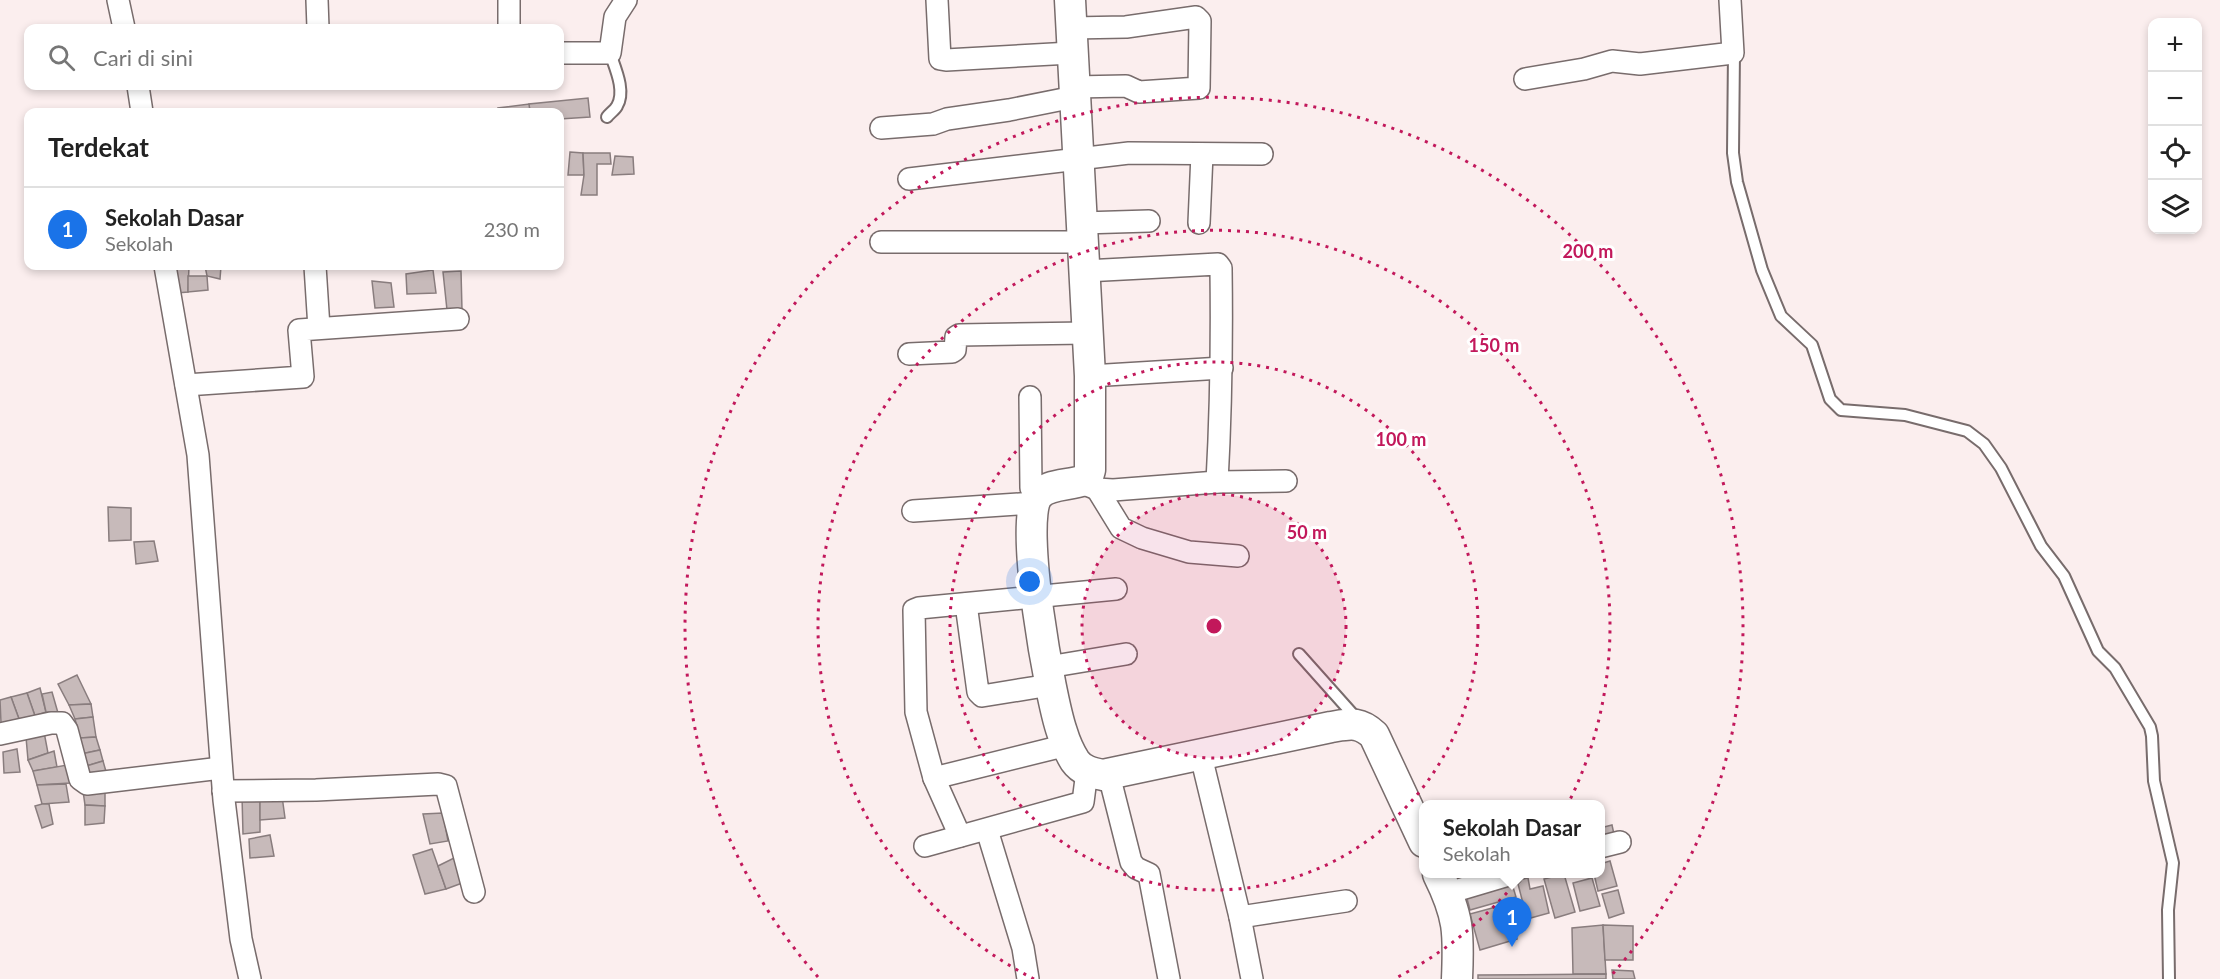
<!DOCTYPE html>
<html lang="id">
<meta charset="utf-8">
<style>
:root{--surface:#fff;--page:#f2f2f2;--text:#222;--muted:#767676;--line:#e0e0e0;--accent:#1a73e8}
body{margin:0;font-family:Lato,sans-serif;background:var(--page);color:var(--text)}
.controls{position:absolute;right:18px;top:18px;display:grid;overflow:hidden;border-radius:12px;box-shadow:0 3px 9px #0003}
.controls button{width:54px;height:54px;display:grid;place-items:center;padding:0;border:0;border-bottom:2px solid var(--line);background:var(--surface);color:var(--text);font:30px sans-serif}
.you{position:absolute;left:1030px;top:582px;width:21px;height:21px;margin:-15px;border:4px solid #fff;border-radius:50%;background:#1a73e8;box-shadow:0 0 0 9px #1a73e833}
.badge{display:grid;place-items:center;width:39px;height:39px;border-radius:50%;background:var(--accent);color:#fff;font-size:20px;font-weight:700}
.pin{position:absolute;translate:-50% -50px;filter:drop-shadow(0 2px 3px #0008)}
.pin::after{content:'';position:absolute;top:32px;width:21px;height:18px;background:inherit;clip-path:polygon(0 0,100% 0,50% 100%)}
.popup{position:absolute;left:1419px;top:800px;width:186px;height:78px;box-sizing:border-box;display:grid;place-content:center;border-radius:12px;background:var(--surface);filter:drop-shadow(0 2px 4px #0005);font-size:20px;white-space:nowrap;color:var(--muted)}
.popup b{font-size:22px;color:var(--text)}
.popup::after{content:'';position:absolute;left:50%;top:100%;margin-left:-12px;border:12px solid transparent;border-top-color:var(--surface)}
.list{margin:0;padding:0;list-style:none}
h2{display:flex;justify-content:space-between;align-items:center;height:78px;margin:0;padding:0 24px;font-size:26px}
h2 small{font-size:20px;font-weight:400;color:var(--muted)}
.list li{display:grid;grid-template-columns:39px 1fr auto;gap:18px;align-items:center;box-sizing:border-box;height:84px;padding:0 24px;border-top:2px solid var(--line)}
.list b{display:block;font-size:22px;white-space:nowrap}
.list p{margin:0;font-size:20px;white-space:nowrap;color:var(--muted)}
.list em{font-size:20px;font-style:normal;color:var(--muted)}
.icon{flex:none;width:33px;height:33px;fill:none;stroke:currentColor;stroke-width:2;stroke-linecap:round;stroke-linejoin:round}
.map{position:relative;flex:none;width:2220px;height:979px;overflow:hidden}
.search{position:absolute;background:var(--surface);box-shadow:0 3px 9px #0003;left:24px;top:24px;width:540px;height:66px;display:flex;align-items:center;gap:15px;box-sizing:border-box;padding:0 21px;border-radius:12px;color:var(--muted);font-size:22px}
.panel{position:absolute;background:var(--surface);box-shadow:0 3px 9px #0003;left:24px;top:108px;width:540px;height:162px;border-radius:12px}
.map>svg:first-child{display:block}
.building{fill:#c7baba;stroke:#897d7e;stroke-width:1.5}
.lines{fill:none;stroke-linecap:round;stroke-linejoin:round}
.lane-casing{stroke:#786c6c;stroke-width:14}
.street-casing{stroke:#786c6c;stroke-width:24}
.secondary-casing{stroke:#786c6c;stroke-width:33}
.lane{stroke:#fff;stroke-width:10}
.street{stroke:#fff;stroke-width:21}
.secondary{stroke:#fff;stroke-width:30}
.ring{fill:none;stroke:#c2185b;stroke-width:3;stroke-dasharray:3 6}
.centre{fill:#c2185b;stroke:#fff;stroke-width:3}
.ring-label{font-size:18px;text-anchor:middle;font-weight:bold;fill:#c2185b;stroke:#fff;stroke-width:6;stroke-linejoin:round;paint-order:stroke}
</style>
<div class="map">
<svg width="2220" height="979" viewBox="0 0 2220 979">
<rect width="100%" height="100%" fill="#fbeeee"/>
<g class="building">
<polygon points="588,98 590,117 560,119 560,112 530,112 529,104"/>
<polygon points="529,104 530,112 499,112 498,108"/>
<polygon points="570,152 583,153 584,175 568,175"/>
<polygon points="583,153 610,153 611,164 597,164 597,195 581,195 584,175"/>
<polygon points="615,156 633,157 634,174 612,175"/>
<polygon points="176,266 189,266 188,292 177,293"/>
<polygon points="205,266 221,266 220,279 207,276"/>
<polygon points="433,270 436,293 407,294 406,274"/>
<polygon points="461,271 462,310 447,310 443,272"/>
<polygon points="188,276 207,276 208,290 188,292"/>
<polygon points="372,281 391,283 394,307 375,308"/>
<polygon points="108,507 131,508 131,540 109,541"/>
<polygon points="154,541 158,561 136,564 134,542"/>
<polygon points="77,675 91,704 69,705 58,684"/>
<polygon points="40,688 46,712 35,716 27,693"/>
<polygon points="52,692 58,713 46,712 42,694"/>
<polygon points="27,693 35,716 19,719 11,697"/>
<polygon points="11,697 19,719 1,723 0,700"/>
<polygon points="91,704 93,717 75,719 69,705"/>
<polygon points="93,717 96,737 80,738 75,719"/>
<polygon points="44,732 48,753 28,760 26,737"/>
<polygon points="96,737 100,750 81,754 80,738"/>
<polygon points="17,749 20,772 4,773 3,752"/>
<polygon points="100,750 103,761 83,767 81,754"/>
<polygon points="54,751 57,767 33,771 28,760"/>
<polygon points="103,761 107,775 86,778 83,767"/>
<polygon points="67,765 70,783 37,785 33,771"/>
<polygon points="66,784 69,802 42,804 37,785"/>
<polygon points="83,791 105,791 105,806 85,805"/>
<polygon points="242,796 260,797 260,832 243,834"/>
<polygon points="282,796 285,818 260,820 260,797"/>
<polygon points="42,804 49,804 53,824 42,828 35,806"/>
<polygon points="85,805 105,806 104,823 85,825"/>
<polygon points="443,813 448,841 430,844 423,814"/>
<polygon points="1612,825 1615,839 1600,842 1600,828"/>
<polygon points="270,835 274,856 250,858 249,839"/>
<polygon points="432,849 446,889 425,894 413,855"/>
<polygon points="454,858 465,882 446,889 438,866"/>
<polygon points="1610,861 1617,886 1598,891 1594,874 1600,874 1600,864"/>
<polygon points="1564,874 1575,912 1555,918 1544,879"/>
<polygon points="1510,877 1516,897 1470,910 1465,891"/>
<polygon points="1528,878 1530,889 1543,886 1549,913 1527,919 1517,880"/>
<polygon points="1592,878 1600,906 1580,911 1573,883"/>
<polygon points="1618,890 1624,913 1609,918 1602,894"/>
<polygon points="1518,901 1525,922 1514,926 1517,939 1480,950 1470,914"/>
<polygon points="1603,925 1606,974 1573,974 1572,928"/>
<polygon points="1603,925 1633,926 1633,960 1605,960"/>
<polygon points="1612,970 1633,971 1635,979 1613,979"/>
<polygon points="1606,974 1606,979 1478,979 1478,975"/>
</g>
<g class="lines">
<g class="lane-casing">
<g id="lane">
<polyline points="1734,52 1733,153 1737,182 1762,270 1781,316 1812,345 1830,399 1841,410 1905,415 1967,431 1984,444 2001,468 2041,546 2064,576 2098,651 2115,668 2150,727 2152,736 2154,781 2173,863 2168,910 2169,979"/>
<path d="M 607,117 C 610,113 615,110 617,106 C 626,91 615,68 610,53"/>
<polyline points="1299,654 1357,719"/>
</g>
</g>
<g class="street-casing">
<g id="street">
<polyline points="118,0 124,28"/>
<polyline points="317,0 318,28"/>
<polyline points="509,0 509,28"/>
<polyline points="937,0 940,59 946,60 1071,53"/>
<polyline points="1071,28 1126,27 1196,17 1200,21 1199,88 1139,92 1126,86 1074,87"/>
<polyline points="560,53 610,53 615,17 626,0"/>
<polyline points="1525,79 1584,69 1612,61 1640,64 1733,53 1730,0"/>
<polyline points="138,86 142,112"/>
<polyline points="881,128 933,124 947,119 1009,110 1074,97"/>
<polyline points="909,179 1129,153 1262,154"/>
<polyline points="1082,223 1149,221"/>
<polyline points="1199,223 1202,154"/>
<polyline points="881,242 1083,242"/>
<polyline points="165,266 198,455 224,800 241,939 250,979"/>
<polyline points="315,266 319,328"/>
<path d="M 1085,271 L 1218,264 L 1221,268 C 1222,340 1221,410 1217,482"/>
<polyline points="909,354 952,352 955,350 956,337 959,335 1087,333"/>
<polyline points="1090,376 1222,368"/>
<polyline points="186,385 303,377 299,330 458,319"/>
<polyline points="1030,397 1031,488 1036,497"/>
<polyline points="1079,482 1097,489 1113,490 1217,482 1286,481"/>
<polyline points="1097,489 1121,528 1142,538 1189,552 1238,556"/>
<polyline points="913,511 1034,503"/>
<polyline points="966,604 978,692 982,696 1050,685"/>
<polyline points="1048,667 1126,654"/>
<polyline points="0,734 51,723 62,723 67,730 80,779 87,784 221,768"/>
<polyline points="1201,756 1240,917 1252,979"/>
<polyline points="1109,775 1131,862 1136,868 1149,874 1169,979"/>
<polyline points="934,778 1067,745"/>
<polyline points="223,791 316,790 438,784 446,786 474,892"/>
<polyline points="987,830 1023,948 1028,979"/>
<polyline points="960,836 934,778 916,712 914,610 919,608 1116,589"/>
<polyline points="925,846 1083,802 1087,771"/>
<polyline points="1600,847 1620,842"/>
<polyline points="1448,893 1512,874"/>
<polyline points="1240,917 1346,901"/>
</g>
</g>
<g class="secondary-casing">
<g id="secondary">
<path d="M 1070,0 L 1090,376 L 1090,470 L 1088,477 L 1084,480 C 1070,486 1046,483 1037,497 C 1019,523 1050,698 1062,732 C 1065,742 1070,753 1075,761 C 1082,771 1093,773 1103,775 L 1331,727 C 1350,724 1359,721 1374,735 L 1424,842"/>
<path d="M 1438,874 C 1459,916 1459,933 1457,979"/>
</g>
</g>
<use href="#lane" class="lane"/>
<use href="#street" class="street"/>
<use href="#secondary" class="secondary"/>
</g>
<circle cx="1214" cy="626" r="132" fill="#c2185b" fill-opacity=".12"/>
<g class="ring">
<circle cx="1214" cy="626" r="132"/>
<circle cx="1214" cy="626" r="264"/>
<path d="M1034 979A396 396 0 1 1 1394 979"/>
<path d="M818 977A529 529 0 1 1 1610 977"/>
</g>
<circle cx="1214" cy="626" r="9" class="centre"/>
<g class="ring-label">
<text x="1588" y="258">200 m</text>
<text x="1494" y="352">150 m</text>
<text x="1401" y="446">100 m</text>
<text x="1307" y="539">50 m</text>
</g>
</svg>
<div class="controls">
<button>+</button>
<button>−</button>
<button><svg class="icon" aria-label="locate" viewBox="0 0 24 24"><circle cx="12" cy="12" r="6"/><path d="M12 2v4M12 18v4M2 12h4M18 12h4"/></svg></button>
<button><svg class="icon" aria-label="layers" viewBox="0 0 24 24"><path d="M12 4l9 5-9 5-9-5zM3 14l9 5 9-5"/></svg></button>
</div>
<div class="you"></div>
<div class="pin badge" style="left:1512px;top:947px">1</div>
<div class="popup"><b>Sekolah Dasar</b>Sekolah</div>
<div class="search"><svg class="icon" aria-label="search" viewBox="0 0 24 24"><circle cx="10" cy="10" r="6"/><path d="M15 15l6 6"/></svg>Cari di sini</div>
<section class="panel">
<h2>Terdekat<small></small></h2>
<ul class="list">
<li><span class="badge">1</span><div><b>Sekolah Dasar</b><p>Sekolah</p></div><em>230 m</em></li>
</ul>
</section>
</div>
